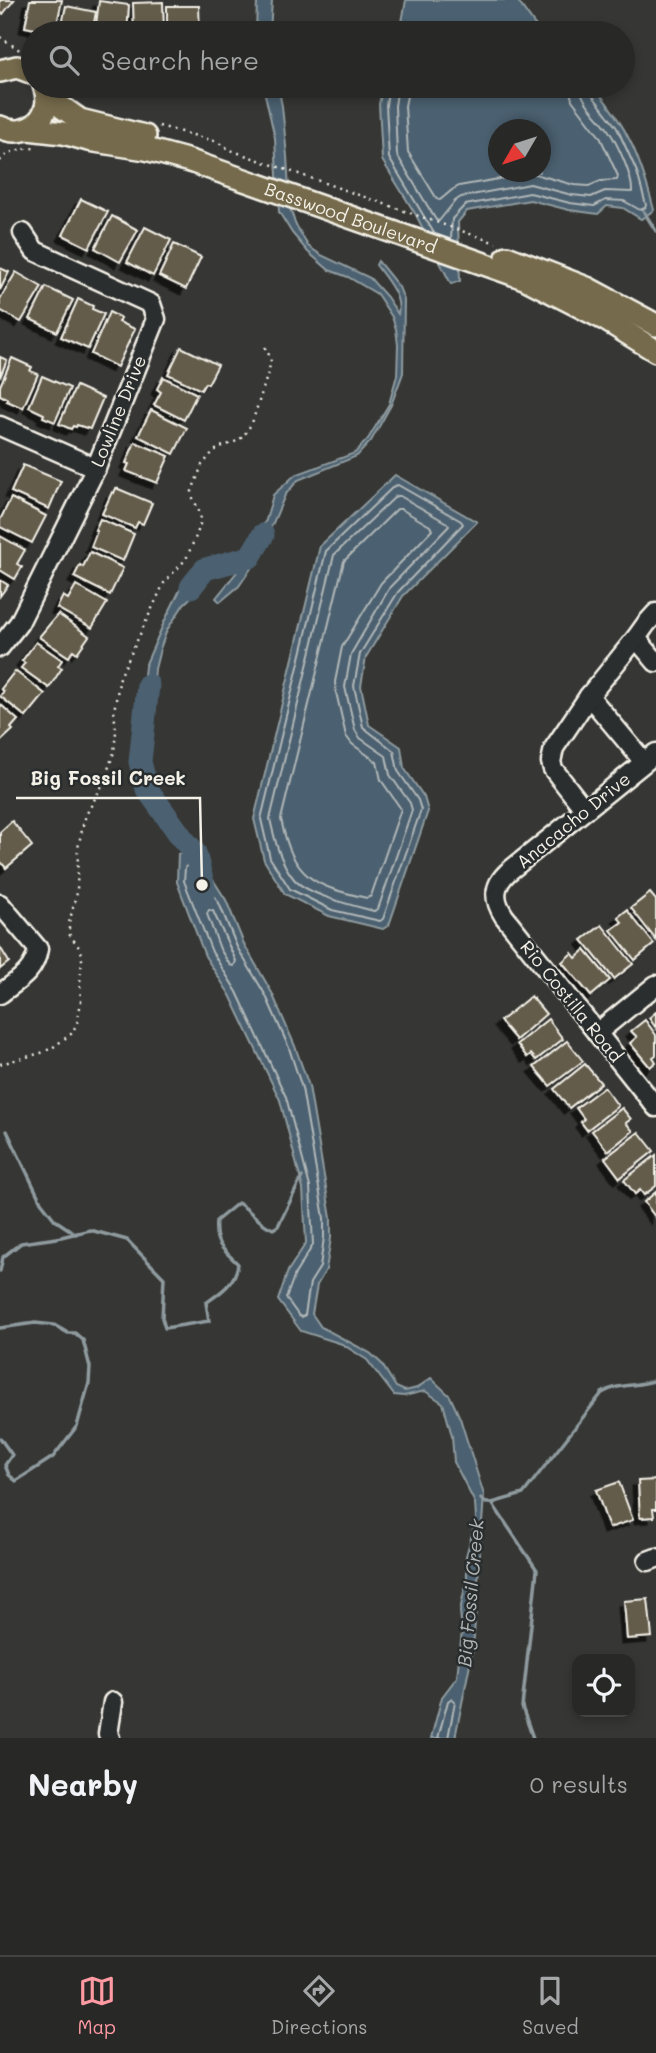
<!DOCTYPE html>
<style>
:root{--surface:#282827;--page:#343433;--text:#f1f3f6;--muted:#a5a6a7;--line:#444;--accent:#ff9aa2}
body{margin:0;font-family:Mali,sans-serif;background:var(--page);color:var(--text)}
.controls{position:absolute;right:21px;bottom:21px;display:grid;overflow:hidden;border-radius:14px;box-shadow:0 4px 10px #0003}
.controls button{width:63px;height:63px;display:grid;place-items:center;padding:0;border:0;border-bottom:2px solid var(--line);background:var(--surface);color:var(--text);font:35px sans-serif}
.compass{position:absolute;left:488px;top:119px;width:63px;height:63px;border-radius:50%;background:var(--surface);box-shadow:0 4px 10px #0003;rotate:231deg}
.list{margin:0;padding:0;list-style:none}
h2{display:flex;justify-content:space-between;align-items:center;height:91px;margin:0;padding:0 28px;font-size:30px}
h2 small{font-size:23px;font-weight:400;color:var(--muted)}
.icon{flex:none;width:38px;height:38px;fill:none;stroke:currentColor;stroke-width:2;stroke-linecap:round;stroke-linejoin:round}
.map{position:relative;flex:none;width:656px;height:1738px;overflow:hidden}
.search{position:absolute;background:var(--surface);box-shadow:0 4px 10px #0003;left:21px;right:21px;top:21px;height:77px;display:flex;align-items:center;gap:18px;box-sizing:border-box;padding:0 24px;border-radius:38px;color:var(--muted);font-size:26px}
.sheet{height:217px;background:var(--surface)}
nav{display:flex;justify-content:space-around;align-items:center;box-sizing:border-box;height:98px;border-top:2px solid var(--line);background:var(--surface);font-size:19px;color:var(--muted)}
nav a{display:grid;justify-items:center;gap:4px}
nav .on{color:var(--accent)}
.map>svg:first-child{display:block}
.water{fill:#4c616f;stroke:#8f9b9f;stroke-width:2;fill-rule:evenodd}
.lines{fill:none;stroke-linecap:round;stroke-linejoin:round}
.shore{stroke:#b1b7b8;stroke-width:2}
.stream{stroke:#8f9b9f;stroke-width:3.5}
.river{stroke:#4c616f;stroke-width:23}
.building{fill:#645c4c;stroke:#f4f1e8;stroke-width:2;filter:url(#shadow)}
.minor-casing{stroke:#f4f1e8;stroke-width:23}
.major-casing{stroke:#f4f1e8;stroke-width:26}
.path{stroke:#f4f1e8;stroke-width:2.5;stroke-dasharray:2 5;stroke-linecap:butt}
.minor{stroke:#2a2d2e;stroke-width:18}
.major{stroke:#746b4b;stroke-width:21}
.labels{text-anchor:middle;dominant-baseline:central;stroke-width:5;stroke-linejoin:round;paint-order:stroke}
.street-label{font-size:18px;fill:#f4f1e8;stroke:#2a2d2e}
.water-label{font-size:19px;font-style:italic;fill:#b1b7b8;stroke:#2a2d2e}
.leader{fill:none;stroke:#f4f1e8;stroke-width:2.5}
.callout-dot{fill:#f4f1e8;stroke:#2a2d2e;stroke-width:2.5}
.callout-label{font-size:19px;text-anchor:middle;font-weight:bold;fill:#f4f1e8;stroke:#2a2d2e;stroke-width:5;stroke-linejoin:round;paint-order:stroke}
</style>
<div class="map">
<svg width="656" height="1738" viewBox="0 0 656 1738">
<defs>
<filter id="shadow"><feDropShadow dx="-5.5" dy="5.5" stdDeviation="0" flood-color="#0009"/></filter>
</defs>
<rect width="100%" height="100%" fill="#363634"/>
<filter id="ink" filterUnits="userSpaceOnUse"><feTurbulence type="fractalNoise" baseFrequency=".0143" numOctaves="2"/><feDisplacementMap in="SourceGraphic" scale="14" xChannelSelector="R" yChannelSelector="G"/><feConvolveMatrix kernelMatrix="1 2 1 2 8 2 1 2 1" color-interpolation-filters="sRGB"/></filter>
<g filter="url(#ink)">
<g class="water">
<polygon points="257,0 272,0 270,33 256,33"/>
<polygon points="406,0 517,0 535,25 544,33 400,33"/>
<path d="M 263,86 L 278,86 L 282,106 L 287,156 L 290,208 L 295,223 L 308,246 L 321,255 L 370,278 L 387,297 L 398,314 C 402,296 386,279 376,265 L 378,261 L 399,287 L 404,300 L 403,373 L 391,405 L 371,441 L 357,456 L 298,480 L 285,495 L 258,558 L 239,586 L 220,602 L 216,598 L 244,563 L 254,539 L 266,520 L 273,495 L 295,475 L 355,453 L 368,439 L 389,404 L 397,375 L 398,345 L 396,329 L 392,317 L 377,294 L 348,277 L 329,270 L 308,252 L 292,233 L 279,212 L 275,138 Z"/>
<path d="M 383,86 L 593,86 C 628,126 641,160 654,210 L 641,219 L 623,208 L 607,206 L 598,214 L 569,210 L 530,200 L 467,211 L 458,222 L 460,281 L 451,284 L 416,215 L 382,160 L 379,104 ZM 498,130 L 540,130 L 540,172 L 498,172 Z"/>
<polygon points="395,475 477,522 403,596 366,657 361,686 369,725 401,747 404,768 424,797 428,811 389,925 383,929 329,916 285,894 264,860 254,819 320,546"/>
<polygon points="214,561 203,586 184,604 167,630 160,649 155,669 152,704 145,717 140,712 145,666 166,618 181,588 202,563"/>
<polygon points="186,853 208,872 226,900 244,944 272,993 295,1046 309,1086 331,1218 331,1238 326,1270 317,1285 312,1314 321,1327 370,1353 381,1363 396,1387 405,1391 417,1388 431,1378 450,1396 460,1418 484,1495 473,1649 455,1738 431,1738 442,1697 457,1677 462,1631 460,1611 467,1577 466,1556 476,1519 475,1503 454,1462 452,1436 443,1403 425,1391 404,1396 394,1395 367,1360 342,1344 301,1331 278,1300 288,1271 306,1243 303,1189 280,1100 230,995 205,956 177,882 178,854"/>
</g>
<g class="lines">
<g class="shore">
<polyline points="389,86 386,105 389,158 434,233"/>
<path d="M 398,86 L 395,106 L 397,155 L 436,220 L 439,221 L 455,201 L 461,197 L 530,184 L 572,195 L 591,197 L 605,191 L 632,192 C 633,177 618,145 609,131 C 600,117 581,103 580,86"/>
<polyline points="409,86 405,106 408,152 437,199 440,200 452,190 459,186 526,174 535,174 574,185 589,186 601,181 617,180 618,176 600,137 572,100 569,86"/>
<polyline points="451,240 452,219 465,205 530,193 570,203 594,206 606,200 624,201 640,210 645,208 646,205 637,172 617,128 590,92 589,86"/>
<polygon points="398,485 461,521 463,524 398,592 360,654 354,686 363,727 394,751 398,771 418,800 421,810 383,919 380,921 332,910 290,889 270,858 261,819 326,551 394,486"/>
<path d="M 396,496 L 400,496 L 447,523 L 449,526 L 390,587 L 351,654 L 345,687 L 355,730 L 360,738 L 386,756 L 390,775 L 410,803 L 412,810 L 378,909 L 374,911 C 355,906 307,895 294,879 C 280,862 275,841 270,819 L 334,555 Z"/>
<path d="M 397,509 L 401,509 L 430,526 L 432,530 L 381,583 L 342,647 L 335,682 L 336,692 L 346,736 L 352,744 L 377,762 L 381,780 L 401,809 L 371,896 L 367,898 C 312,886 293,877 281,819 L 344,561 Z"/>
<polygon points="187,865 190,866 202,877 219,903 237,947 266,996 289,1048 302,1088 324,1218 324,1237 320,1267 310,1283 305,1315 302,1317 299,1316 286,1298 295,1274 313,1245 310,1187 286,1097 237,992 212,952 184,881 185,868"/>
<polygon points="209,910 213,911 236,961 234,966 230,965 220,949 207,914"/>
<polyline points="438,1738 448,1701 452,1698 455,1702 448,1738"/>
</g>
<g class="stream">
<polyline points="644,212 656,231"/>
<polyline points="7,1131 41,1202 55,1220 76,1234"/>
<path d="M 0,1271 L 3,1257 L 21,1243 L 57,1238 L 90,1230 L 127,1240 L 164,1278 L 162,1318 L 165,1328 L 209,1321 L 206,1303 C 221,1292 235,1284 238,1264 C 222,1248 214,1245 216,1221 L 238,1203 C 253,1212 258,1223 273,1229 L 278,1226 L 302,1177"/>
<polyline points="0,1328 35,1323 54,1325 68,1333 75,1333 83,1340 90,1367 89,1383 77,1426 53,1457 16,1481 9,1475 5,1465 12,1455 0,1438"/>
<polyline points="481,1499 486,1503 492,1503 537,1570 522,1707 533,1738"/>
<path d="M 492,1503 L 523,1494 L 602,1393 C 618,1383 638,1387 656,1380"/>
</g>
<g class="river">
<polyline points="191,587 205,569 250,557 263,535"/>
<polyline points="148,685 140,762 147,789 183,839 195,853 205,891"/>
</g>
</g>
<g class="building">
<polygon points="0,0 14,0 3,14 0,12"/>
<polygon points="30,0 62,0 55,33 25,27"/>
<polygon points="99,1 129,5 127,33 95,33"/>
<polygon points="163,2 164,33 134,33 133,3"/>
<polygon points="66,6 96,12 92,33 60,33"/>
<polygon points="167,6 199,6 200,33 176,33 176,25 167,25"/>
<polygon points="81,199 108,212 89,248 63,235"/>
<polygon points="112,216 138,230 120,262 95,248"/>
<polygon points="145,227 171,240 153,276 127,262"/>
<polygon points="174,244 201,257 186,289 159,276"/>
<polygon points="0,268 9,272 0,290"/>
<polygon points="16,272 42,287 21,322 0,310 0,299"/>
<polygon points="46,287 73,300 57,332 30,319"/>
<polygon points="78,299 93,306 92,309 104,314 88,349 61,337"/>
<polygon points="109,312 121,318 119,322 135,329 117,367 91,354"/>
<polygon points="181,347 218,365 208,384 205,383 201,390 168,374"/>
<polygon points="0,357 7,360 0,377"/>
<polygon points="12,358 32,367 30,371 38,374 23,408 7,401 8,399 0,395 0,386"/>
<polygon points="42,376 70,388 55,422 43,417 44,414 29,407"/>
<polygon points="163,377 197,394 184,420 154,405 161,392 157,389"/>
<polygon points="76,386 103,398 90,429 77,425 76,427 73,426 71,429 59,424"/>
<polygon points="151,410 187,428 174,454 138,436"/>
<polygon points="135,442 169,456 157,483 126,471 129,464 126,463"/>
<polygon points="23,465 61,481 49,509 11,492"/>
<polygon points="116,488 152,503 143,524 138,522 135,528 102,514 112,492 114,493"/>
<polygon points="11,498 46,516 32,543 0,527 0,520"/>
<polygon points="100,519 134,534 123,561 91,547 97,531 95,530"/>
<polygon points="0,536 25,550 17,564 22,567 15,579 0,570"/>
<polygon points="90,552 123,568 110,595 74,577 80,565 83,567"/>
<polygon points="0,580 8,585 0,596"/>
<polygon points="76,585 107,603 92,628 57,608 63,596 68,599"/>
<polygon points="58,614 89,636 77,653 73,650 69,657 39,637"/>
<polygon points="36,642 62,660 58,666 62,668 49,688 21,668 25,663 22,661"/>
<polygon points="15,671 45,694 26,717 0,696 4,691 1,689"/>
<polygon points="0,704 18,720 11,728 13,730 0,742"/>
<polygon points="12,821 32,846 6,868 0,861 0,832"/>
<polygon points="650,893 656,900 656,940 631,908"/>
<polygon points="627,910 654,944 635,960 611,930 622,922 618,917"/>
<polygon points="602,925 633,964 614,979 582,940"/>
<polygon points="0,947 9,962 0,969"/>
<polygon points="585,950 610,980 591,996 562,962 572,953 576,958"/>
<polygon points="531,996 546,1014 516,1040 500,1021"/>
<polygon points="656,1012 656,1028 649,1018"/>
<polygon points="548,1019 563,1039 536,1060 531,1054 527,1057 517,1044"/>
<polygon points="645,1020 656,1035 656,1055 653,1057 656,1062 650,1067 630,1043 637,1037 631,1031"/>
<polygon points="567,1041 583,1061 550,1086 534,1067"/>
<polygon points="585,1064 601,1083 569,1108 554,1089"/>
<polygon points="604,1087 618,1106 587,1130 581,1122 584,1119 576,1108"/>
<polygon points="622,1108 631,1119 626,1123 633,1131 608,1151 592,1131"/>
<polygon points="639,1132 654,1151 620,1178 605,1158"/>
<polygon points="656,1155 656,1186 644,1195 640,1190 635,1194 624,1180"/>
<polygon points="656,1192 656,1218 644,1202"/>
<polygon points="656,1480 656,1509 653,1509 654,1517 640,1518 638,1481"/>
<polygon points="619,1482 633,1520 609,1528 596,1490"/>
<polygon points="648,1599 652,1637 627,1639 624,1601"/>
</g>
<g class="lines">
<g class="minor-casing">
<g id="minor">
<polyline points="0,426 96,468"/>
<polyline points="636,638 656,662"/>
<polyline points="0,647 19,623 96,468 156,319 151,304 35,251 23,233"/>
<polyline points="589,696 644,762"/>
<path d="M 656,753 L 508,872 C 493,886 493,899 504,916 L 656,1107"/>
<polyline points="585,810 553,769 551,762 554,748 589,696 636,638 646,624 656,613"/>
<path d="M 0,904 L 38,949 C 34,973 18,980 0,994"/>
<polyline points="597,1033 656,985"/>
<polyline points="648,1561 656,1558"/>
<polyline points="110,1738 108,1734 113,1702"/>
</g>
</g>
<g class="major-casing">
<g id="major">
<polyline points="0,71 17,67 33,73"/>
<polyline points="46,89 60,106 80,120 145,136"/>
<path d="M 0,127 C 28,141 56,115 44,86"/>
<path id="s1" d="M 28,129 L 63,133 L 88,140 L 146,149 L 190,161 L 524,278 L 606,320 L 656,351"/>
<polyline points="507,257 587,288 656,325"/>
</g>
</g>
<g class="path">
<polyline points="0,37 21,51"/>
<polyline points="159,126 215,141 233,151 496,243"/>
<path d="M 0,161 C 8,150 22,149 35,148"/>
<polyline points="0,1064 41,1053 52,1048 71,1034 77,1024 81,1002 80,983 82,959 81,950 69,934 69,923 77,893 78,848 83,825 86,815 103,784 114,752 116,732 114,711 120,677 164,583 186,559 197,534 201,521 200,513 192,496 192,491 202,465 213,452 220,447 233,443 243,437 252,423 269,370 271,359 264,345"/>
</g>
<use href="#minor" class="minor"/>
<use href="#major" class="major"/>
</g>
</g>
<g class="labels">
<g class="street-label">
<text stroke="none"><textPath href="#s1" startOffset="336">Basswood Boulevard</textPath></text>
<text transform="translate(118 411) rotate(-68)">Lowline Drive</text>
<text transform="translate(573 820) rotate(-39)">Anacacho Drive</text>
<text transform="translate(572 1001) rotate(51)">Rio Costilla Road</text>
</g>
<g class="water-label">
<text transform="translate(470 1593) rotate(-85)">Big Fossil Creek</text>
</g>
</g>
<path class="leader" d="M202 885L200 798H16"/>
<circle class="callout-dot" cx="202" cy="885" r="7"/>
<g class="callout-label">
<text x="108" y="785">Big Fossil Creek</text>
</g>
</svg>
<div class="controls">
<button><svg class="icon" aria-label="locate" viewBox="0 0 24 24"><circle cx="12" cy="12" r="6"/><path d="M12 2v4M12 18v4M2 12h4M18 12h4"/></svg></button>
</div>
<svg class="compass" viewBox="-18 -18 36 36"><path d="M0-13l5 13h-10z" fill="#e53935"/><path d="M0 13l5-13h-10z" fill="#a5a6a7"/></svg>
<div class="search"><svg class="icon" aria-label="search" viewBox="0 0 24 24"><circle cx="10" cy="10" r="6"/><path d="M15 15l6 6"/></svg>Search here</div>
</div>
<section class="sheet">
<h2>Nearby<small>0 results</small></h2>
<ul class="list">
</ul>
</section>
<nav>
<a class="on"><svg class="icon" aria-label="map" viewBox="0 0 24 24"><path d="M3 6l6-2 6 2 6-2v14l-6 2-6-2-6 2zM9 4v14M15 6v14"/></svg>Map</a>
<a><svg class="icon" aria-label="directions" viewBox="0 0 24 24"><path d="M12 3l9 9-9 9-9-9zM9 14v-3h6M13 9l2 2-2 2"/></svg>Directions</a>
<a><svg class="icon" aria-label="saved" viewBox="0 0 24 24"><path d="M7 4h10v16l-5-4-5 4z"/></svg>Saved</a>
</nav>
